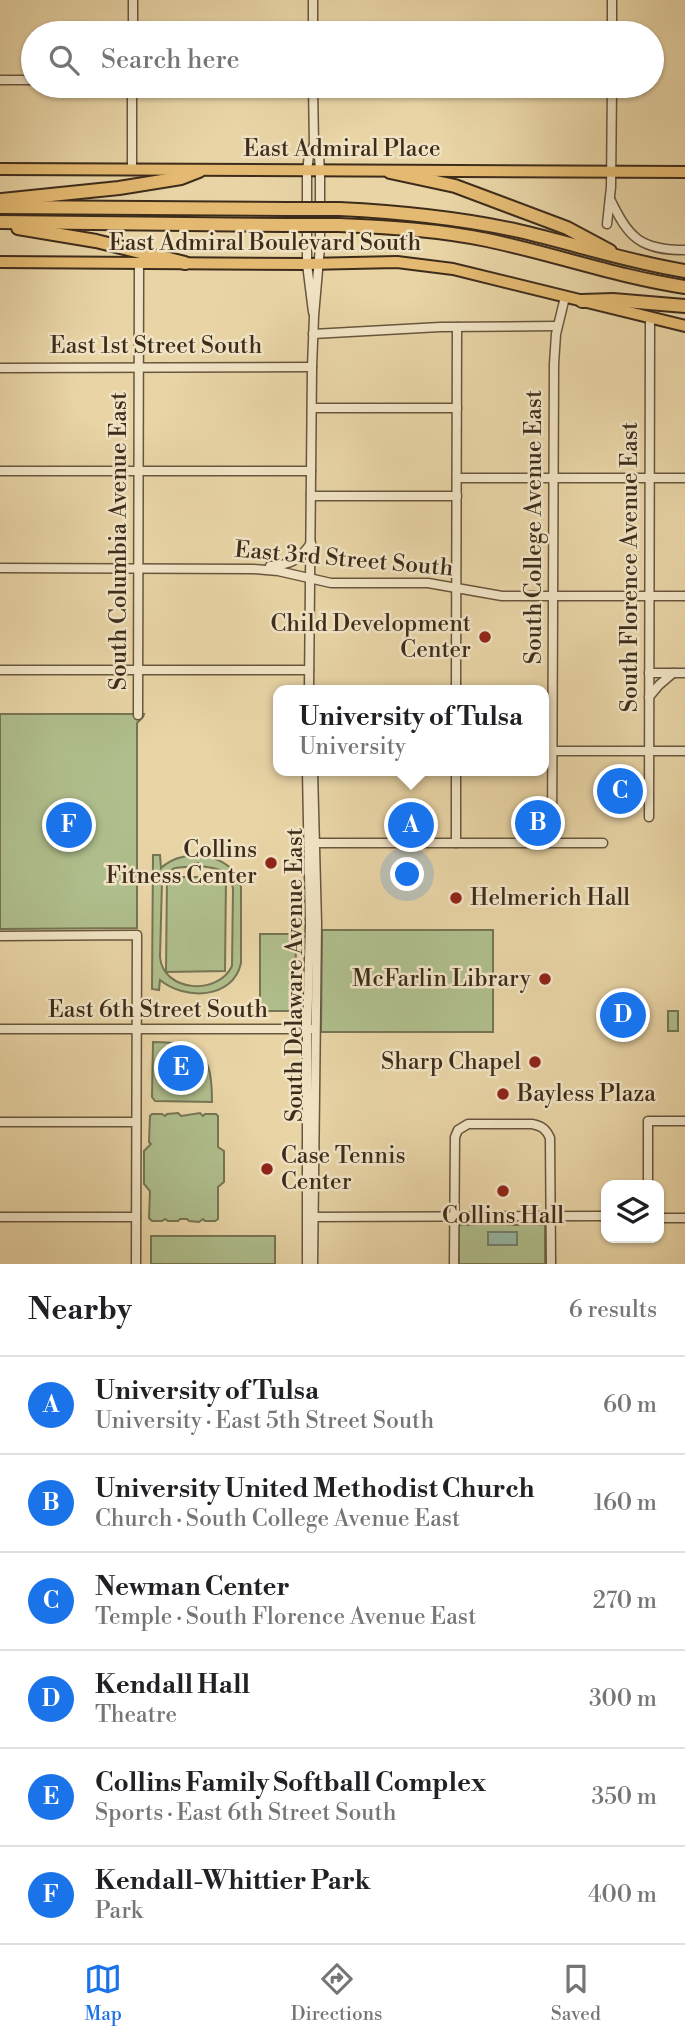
<!DOCTYPE html>
<meta charset="utf-8">
<style>
:root{--surface:#fff;--page:#f6f6f6;--text:#202124;--muted:#757577;--line:#e0e0e0;--accent:#1a73e8}
body{margin:0;font-family:"Libre Bodoni",serif;background:var(--page);color:var(--text)}
.controls{position:absolute;right:21px;bottom:21px;display:grid;overflow:hidden;border-radius:14px;box-shadow:0 2px 5px #0004}
.controls button{width:63px;height:63px;display:grid;place-items:center;padding:0;border:0;border-bottom:2px solid var(--line);background:var(--surface);color:var(--text);font:35px sans-serif}
.you{position:absolute;left:408px;top:875px;width:24px;height:24px;margin:-18px;border:5px solid #fff;border-radius:50%;background:#1a73e8;box-shadow:0 0 0 10px #1a73e833}
.badge{display:grid;place-items:center;width:46px;height:46px;border-radius:50%;background:var(--accent);color:#fff;font-size:23px;font-weight:700}
.pin{position:absolute;translate:-50% -50%;border:4px solid #fff;box-shadow:0 2px 7px #0006}
.popup{position:absolute;left:273px;top:685px;width:276px;height:91px;box-sizing:border-box;display:grid;place-content:center;border-radius:14px;background:var(--surface);filter:drop-shadow(0 2px 5px #0005);font-size:23px;white-space:nowrap;color:var(--muted)}
.popup b{font-size:26px;color:var(--text)}
.popup::after{content:'';position:absolute;left:50%;top:100%;margin-left:-14px;border:14px solid transparent;border-top-color:var(--surface)}
.list{margin:0;padding:0;list-style:none}
h2{display:flex;justify-content:space-between;align-items:center;height:91px;margin:0;padding:0 28px;font-size:30px}
h2 small{font-size:23px;font-weight:400;color:var(--muted)}
.list li{display:grid;grid-template-columns:46px 1fr auto;gap:21px;align-items:center;box-sizing:border-box;height:98px;padding:0 28px;border-top:2px solid var(--line)}
.list b{display:block;font-size:26px;white-space:nowrap}
.list p{margin:0;font-size:23px;white-space:nowrap;color:var(--muted)}
.list em{font-size:23px;font-style:normal;color:var(--muted)}
.icon{flex:none;width:38px;height:38px;fill:none;stroke:currentColor;stroke-width:2;stroke-linecap:round;stroke-linejoin:round}
.map{position:relative;flex:none;width:685px;height:1264px;overflow:hidden}
.search{position:absolute;background:var(--surface);box-shadow:0 2px 5px #0004;left:21px;right:21px;top:21px;height:77px;display:flex;align-items:center;gap:18px;box-sizing:border-box;padding:0 24px;border-radius:38px;color:var(--muted);font-size:26px}
.sheet{height:679px;background:var(--surface)}
nav{display:flex;justify-content:space-around;align-items:center;box-sizing:border-box;height:98px;border-top:2px solid var(--line);background:var(--surface);font-size:19px;color:var(--muted)}
nav a{display:grid;justify-items:center;gap:4px}
nav .on{color:var(--accent)}
.map>svg:first-child{display:block}
.green{fill:#afbe8c;stroke:#767554;stroke-width:2;fill-rule:evenodd}
.water{fill:#97b8a5;stroke:#73806e;stroke-width:2}
.lines{fill:none;stroke-linecap:round;stroke-linejoin:round}
.minor-casing{stroke:#68563e;stroke-width:11}
.major-casing{stroke:#3e2c1b;stroke-width:14}
.highway-casing{stroke:#3e2c1b;stroke-width:16}
.minor{stroke:#f0e3c4;stroke-width:8}
.major{stroke:#e4ba72;stroke-width:10}
.highway{stroke:#e4ba72;stroke-width:12}
.highway-bridge-casing{stroke:#3e2c1b;stroke-width:16;stroke-linecap:butt}
.highway-bridge{stroke:#e4ba72;stroke-width:12}
.poi-dot{fill:#8f2418;stroke:#f0e3c4;stroke-width:2.5}
.labels{text-anchor:middle;dominant-baseline:central;stroke-width:5;stroke-linejoin:round;paint-order:stroke}
.street-label{font-size:23px;fill:#3e2c1b;stroke:#f0e3c4}
.poi-label{font-size:23px;fill:#3e2c1b;stroke:#f0e3c4;text-anchor:end}
</style>
<div class="map">
<svg width="685" height="1264" viewBox="0 0 685 1264">
<rect width="100%" height="100%" fill="#e8d4a5"/>
<filter id="stains"><feTurbulence type="fractalNoise" baseFrequency=".00286" numOctaves="4"/><feColorMatrix values="0 0 0 0 .2 0 0 0 0 .09 0 0 0 0 .02 0 0 0 .5 -.17"/></filter>
<radialGradient id="worn" r=".72"><stop offset=".6" stop-color="#630" stop-opacity="0"/><stop offset="1" stop-color="#630" stop-opacity=".3"/></radialGradient>
<g class="green">
<polygon points="0,714 144,714 143,717 137,723 137,928 0,929"/>
<path d="M 153,855 L 160,855 L 161,868 C 184,846 234,853 241,887 L 241,963 C 233,1000 184,1000 160,980 L 159,990 L 152,989 ZM 195,863 L 198,863 L 198,866 C 214,867 231,870 233,889 L 232,966 C 218,996 163,992 160,957 L 162,882 L 168,872 L 175,868 L 195,866 Z"/>
<polygon points="167,877 226,877 225,971 166,972"/>
<polygon points="322,930 493,930 493,1032 321,1032"/>
<polygon points="260,934 296,934 295,1011 260,1011"/>
<rect x="668" y="1011" width="10" height="20"/>
<path d="M 153,1042 C 202,1042 212,1054 212,1102 L 155,1101 L 152,1097 Z"/>
<polygon points="178,1113 181,1116 200,1113 203,1116 205,1114 216,1114 218,1116 218,1147 224,1151 224,1182 218,1187 218,1219 215,1221 205,1221 203,1219 199,1222 189,1221 187,1219 180,1219 178,1221 168,1221 165,1219 162,1221 152,1221 149,1218 150,1191 144,1184 144,1151 151,1144 149,1142 150,1116 152,1114 162,1114 165,1116 167,1114"/>
<rect x="459" y="1225" width="86" height="39"/>
<rect x="151" y="1236" width="124" height="28"/>
</g>
<rect class="water" x="488" y="1232" width="29" height="13"/>
<g class="lines">
<g class="minor-casing">
<g id="minor">
<polyline points="133,0 133,33"/>
<polyline points="313,33 313,0"/>
<polyline points="612,33 612,0"/>
<polyline points="0,80 33,80"/>
<polyline points="132,86 132,170"/>
<path d="M 610,199 C 629,238 640,250 685,250"/>
<polyline points="607,224 611,187 612,86"/>
<polyline points="313,312 307,264 307,171 309,155 314,145"/>
<polyline points="313,334 440,327 557,326"/>
<polyline points="0,368 312,367"/>
<polyline points="312,408 457,408"/>
<polyline points="0,471 311,471"/>
<polyline points="457,478 685,478"/>
<polyline points="311,496 457,496"/>
<path d="M 270,566 C 290,565 300,560 311,543"/>
<polyline points="0,568 253,569 278,571 331,583 428,583 502,596 685,596"/>
<polyline points="0,670 309,670"/>
<polyline points="649,673 685,673"/>
<polyline points="309,690 312,367 314,316 320,247 320,172 319,155 314,145 313,86"/>
<polyline points="456,690 457,327"/>
<polyline points="649,697 659,685 673,673"/>
<polyline points="138,715 139,263"/>
<polyline points="544,751 685,751"/>
<polyline points="313,771 317,924 313,1264"/>
<polyline points="649,817 650,318"/>
<polyline points="552,842 554,364 556,334 565,297"/>
<polyline points="310,843 603,843"/>
<polyline points="456,843 456,771"/>
<polyline points="0,936 137,935 136,1264"/>
<polyline points="0,1029 312,1029"/>
<polyline points="0,1122 136,1122"/>
<polyline points="648,1185 648,1121 685,1121"/>
<polyline points="0,1217 136,1217"/>
<polyline points="310,1217 606,1216"/>
<polyline points="659,1218 685,1218"/>
<polyline points="307,1264 307,1034 310,924 307,771"/>
<path d="M 454,1264 L 455,1137 L 458,1130 L 468,1124 L 532,1124 C 542,1126 546,1129 550,1138 L 551,1264"/>
</g>
</g>
<g class="major-casing">
<g id="major">
<polyline points="0,169 685,172"/>
<polyline points="0,262 307,264 397,262 453,269 685,326"/>
</g>
</g>
<g class="highway-casing">
<g id="highway">
<polyline points="390,172 455,186 567,228 610,251"/>
<polyline points="2,200 119,188 181,178 199,171"/>
<polyline points="0,207 287,209"/>
<path d="M 339,209 C 400,212 460,218 519,231 C 575,244 629,262 685,271"/>
<polyline points="0,222 287,225"/>
<path d="M 339,225 C 388,227 438,230 487,240 C 554,254 618,277 685,287"/>
<polyline points="18,228 96,241 185,263"/>
<polyline points="582,301 613,300 685,306"/>
</g>
</g>
<use href="#minor" class="minor"/>
<use href="#major" class="major"/>
<use href="#highway" class="highway"/>
<g class="highway-bridge-casing">
<g id="highway-bridge">
<polyline points="287,209 339,209"/>
<polyline points="287,225 339,225"/>
</g>
</g>
<use href="#highway-bridge" class="highway-bridge"/>
</g>
<g class="poi-dot">
<circle cx="485" cy="637" r="7"/>
<circle cx="271" cy="863" r="7"/>
<circle cx="456" cy="898" r="7"/>
<circle cx="545" cy="979" r="7"/>
<circle cx="535" cy="1062" r="7"/>
<circle cx="503" cy="1094" r="7"/>
<circle cx="267" cy="1169" r="7"/>
<circle cx="503" cy="1191" r="7"/>
</g>
<g class="labels">
<g class="street-label">
<text x="342" y="149">East Admiral Place</text>
<text x="265" y="243">East Admiral Boulevard South</text>
<text x="156" y="346">East 1st Street South</text>
<text transform="translate(534 527) rotate(-90)">South College Avenue East</text>
<text transform="translate(119 541) rotate(-90)">South Columbia Avenue East</text>
<text transform="translate(344 559) rotate(5)">East 3rd Street South</text>
<text transform="translate(630 567) rotate(-90)">South Florence Avenue East</text>
<text transform="translate(295 975) rotate(-90)">South Delaware Avenue East</text>
<text x="158" y="1010">East 6th Street South</text>
</g>
<g class="poi-label">
<text x="471" y="624">Child Development<tspan x="471" dy="26">Center</tspan></text>
<text x="257" y="850">Collins<tspan x="257" dy="26">Fitness Center</tspan></text>
<text x="470" y="898" text-anchor="start">Helmerich Hall</text>
<text x="531" y="979">McFarlin Library</text>
<text x="521" y="1062">Sharp Chapel</text>
<text x="517" y="1094" text-anchor="start">Bayless Plaza</text>
<text x="281" y="1156" text-anchor="start">Case Tennis<tspan x="281" dy="26">Center</tspan></text>
<text x="503" y="1216" text-anchor="middle">Collins Hall</text>
</g>
</g>
<rect width="100%" height="100%" filter="url(#stains)"/>
<rect width="100%" height="100%" fill="url(#worn)"/>
</svg>
<div class="controls">
<button><svg class="icon" aria-label="layers" viewBox="0 0 24 24"><path d="M12 4l9 5-9 5-9-5zM3 14l9 5 9-5"/></svg></button>
</div>
<div class="you"></div>
<div class="pin badge" style="left:411px;top:825px">A</div>
<div class="popup"><b>University of Tulsa</b>University</div>
<div class="pin badge" style="left:538px;top:823px">B</div>
<div class="pin badge" style="left:620px;top:791px">C</div>
<div class="pin badge" style="left:623px;top:1015px">D</div>
<div class="pin badge" style="left:181px;top:1068px">E</div>
<div class="pin badge" style="left:69px;top:825px">F</div>
<div class="search"><svg class="icon" aria-label="search" viewBox="0 0 24 24"><circle cx="10" cy="10" r="6"/><path d="M15 15l6 6"/></svg>Search here</div>
</div>
<section class="sheet">
<h2>Nearby<small>6 results</small></h2>
<ul class="list">
<li><span class="badge">A</span><div><b>University of Tulsa</b><p>University · East 5th Street South</p></div><em>60 m</em></li>
<li><span class="badge">B</span><div><b>University United Methodist Church</b><p>Church · South College Avenue East</p></div><em>160 m</em></li>
<li><span class="badge">C</span><div><b>Newman Center</b><p>Temple · South Florence Avenue East</p></div><em>270 m</em></li>
<li><span class="badge">D</span><div><b>Kendall Hall</b><p>Theatre</p></div><em>300 m</em></li>
<li><span class="badge">E</span><div><b>Collins Family Softball Complex</b><p>Sports · East 6th Street South</p></div><em>350 m</em></li>
<li><span class="badge">F</span><div><b>Kendall-Whittier Park</b><p>Park</p></div><em>400 m</em></li>
</ul>
</section>
<nav>
<a class="on"><svg class="icon" aria-label="map" viewBox="0 0 24 24"><path d="M3 6l6-2 6 2 6-2v14l-6 2-6-2-6 2zM9 4v14M15 6v14"/></svg>Map</a>
<a><svg class="icon" aria-label="directions" viewBox="0 0 24 24"><path d="M12 3l9 9-9 9-9-9zM9 14v-3h6M13 9l2 2-2 2"/></svg>Directions</a>
<a><svg class="icon" aria-label="saved" viewBox="0 0 24 24"><path d="M7 4h10v16l-5-4-5 4z"/></svg>Saved</a>
</nav>
